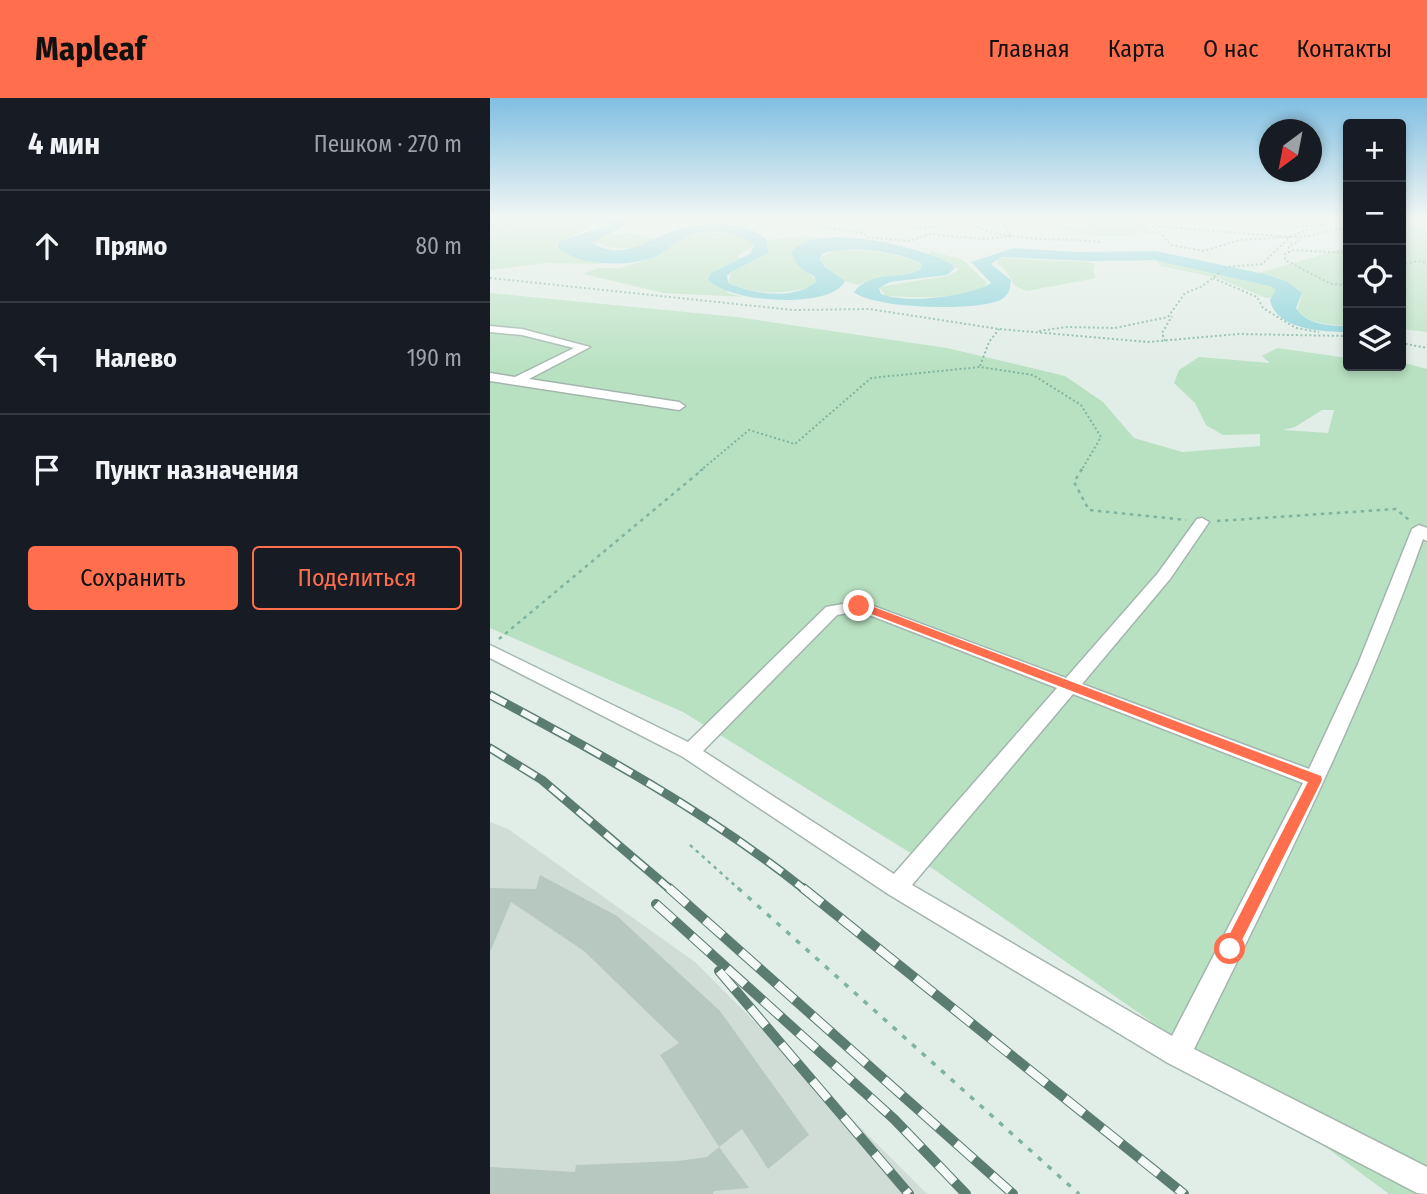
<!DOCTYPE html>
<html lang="ru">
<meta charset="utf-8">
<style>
:root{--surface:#171b24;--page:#20242c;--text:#f1f3f6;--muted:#9ea1a6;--line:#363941;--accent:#ff6f4e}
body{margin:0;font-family:"Fira Sans Condensed",sans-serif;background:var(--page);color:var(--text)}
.controls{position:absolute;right:21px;top:21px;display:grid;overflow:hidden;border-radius:7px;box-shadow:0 4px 10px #0003}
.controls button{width:63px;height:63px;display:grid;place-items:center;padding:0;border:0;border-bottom:2px solid var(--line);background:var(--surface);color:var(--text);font:35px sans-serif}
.compass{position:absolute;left:769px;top:21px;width:63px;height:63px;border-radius:50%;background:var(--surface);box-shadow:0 4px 10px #0003;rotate:212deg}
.stop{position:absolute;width:21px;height:21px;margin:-16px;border:5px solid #ff6f4e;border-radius:50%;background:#fff}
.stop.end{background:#ff6f4e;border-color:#fff;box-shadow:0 2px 7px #0008}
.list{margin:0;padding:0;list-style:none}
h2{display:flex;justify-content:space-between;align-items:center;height:91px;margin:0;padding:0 28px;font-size:30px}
h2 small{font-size:23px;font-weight:400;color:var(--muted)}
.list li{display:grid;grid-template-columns:46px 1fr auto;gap:21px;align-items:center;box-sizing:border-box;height:112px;padding:0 28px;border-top:2px solid var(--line)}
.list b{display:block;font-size:26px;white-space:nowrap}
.list em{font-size:23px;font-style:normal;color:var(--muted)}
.actions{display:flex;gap:14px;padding:21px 28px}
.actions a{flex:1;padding:16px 0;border:2px solid var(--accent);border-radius:7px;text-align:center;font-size:24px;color:var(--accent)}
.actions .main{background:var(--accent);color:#111}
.icon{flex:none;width:38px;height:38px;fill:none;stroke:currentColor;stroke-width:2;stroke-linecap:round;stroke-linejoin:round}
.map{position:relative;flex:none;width:937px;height:1096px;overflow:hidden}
header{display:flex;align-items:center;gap:42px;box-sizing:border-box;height:98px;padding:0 35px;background:var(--accent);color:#111}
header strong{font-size:33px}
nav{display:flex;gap:38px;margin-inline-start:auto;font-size:24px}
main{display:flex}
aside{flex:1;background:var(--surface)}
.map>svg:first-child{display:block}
.built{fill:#cfddd6}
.green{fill:#b8e1c1;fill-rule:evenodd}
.water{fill:#84d0d8}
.building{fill:#b6c8c0}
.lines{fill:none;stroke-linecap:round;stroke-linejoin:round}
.minor-casing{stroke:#a3b6ae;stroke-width:3}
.path-far2{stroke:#7fb4a0;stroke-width:2;stroke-dasharray:2 2.5;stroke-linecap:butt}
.path-far1{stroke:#7fb4a0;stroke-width:2.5;stroke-dasharray:3.5 4.5;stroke-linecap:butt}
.path{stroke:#7fb4a0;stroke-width:3.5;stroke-dasharray:5 8;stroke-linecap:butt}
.minor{fill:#fff;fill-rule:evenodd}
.rail-far1-casing{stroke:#5a7c71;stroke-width:9}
.rail-casing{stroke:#5a7c71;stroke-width:10}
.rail-far1{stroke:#f2f9f6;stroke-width:6;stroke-dasharray:18;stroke-linecap:butt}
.rail{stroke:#f2f9f6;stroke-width:8;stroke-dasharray:24;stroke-linecap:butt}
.route{fill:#ff6f4e}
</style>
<header>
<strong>Mapleaf</strong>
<nav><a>Главная</a><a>Карта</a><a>О нас</a><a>Контакты</a></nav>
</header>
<main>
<aside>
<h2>4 мин<small>Пешком · 270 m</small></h2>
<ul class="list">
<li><svg class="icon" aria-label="ahead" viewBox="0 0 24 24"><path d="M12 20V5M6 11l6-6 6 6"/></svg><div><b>Прямо</b></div><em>80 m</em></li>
<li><svg class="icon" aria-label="left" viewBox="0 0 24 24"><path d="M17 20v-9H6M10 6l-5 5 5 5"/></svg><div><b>Налево</b></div><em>190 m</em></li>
<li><svg class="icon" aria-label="arrive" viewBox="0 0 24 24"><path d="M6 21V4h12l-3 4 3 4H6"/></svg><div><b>Пункт назначения</b></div></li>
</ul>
<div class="actions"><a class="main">Сохранить</a><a>Поделиться</a></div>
</aside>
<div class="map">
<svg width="937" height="1096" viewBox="0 0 937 1096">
<rect width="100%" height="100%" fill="#e1ede7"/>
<polygon class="built" points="0,724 18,731 205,864 437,1096 0,1096"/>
<g class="green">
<path d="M 0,119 C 25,124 85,110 101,129 L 67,145 L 65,150 L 111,166 L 55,165 L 0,172 Z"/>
<polygon points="615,120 649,125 669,135 659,137 648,133 643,138 604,138 572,131 577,128 605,132 587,126"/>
<polygon points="937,126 937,234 911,231 911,133"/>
<polygon points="214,134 253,138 265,147 248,157 250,161 225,173 238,195 254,199 174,195 93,176 108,170 130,170 159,161 189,142"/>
<path d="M 141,135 L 168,141 C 144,154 127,152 102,144 L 106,138 Z"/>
<path d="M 317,138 L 332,140 L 309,148 L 316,173 L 326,182 L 324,188 C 293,197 267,197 238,185 L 241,174 L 279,152 L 277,142 Z"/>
<path d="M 858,149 L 858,228 C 840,226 819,227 807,212 L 812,197 L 769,175 Z"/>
<path d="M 345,152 C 374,152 405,154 432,166 L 432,170 C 413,183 389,174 369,187 C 354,185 338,175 330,160 Z"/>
<path d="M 442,153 L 473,162 L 497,185 C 485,203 416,199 395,198 L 389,189 L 457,178 L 469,172 L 439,156 Z"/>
<polygon points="509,160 597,164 605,166 603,172 606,180 537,193 525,188 516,173 507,166"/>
<path d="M 631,162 C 688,161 737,175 792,191 L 786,199 L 776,200 L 728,180 L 670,168 L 668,164 Z"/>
<path d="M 0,195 L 247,219 L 457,250 L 575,278 L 613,304 L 644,340 L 692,354 L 770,348 L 770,336 L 733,337 L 716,327 L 705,305 L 684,285 L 689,272 L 709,259 L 780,265 L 772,258 L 787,250 L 858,260 L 858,268 L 911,268 L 911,264 L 937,271 L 937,1096 L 899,1096 L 766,997 L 419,754 L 193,614 L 0,530 ZM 832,312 L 844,312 L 838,335 L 793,332 L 805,329 Z"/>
</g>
<path class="water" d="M 89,119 L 136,120 L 133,129 L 101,144 C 133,164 155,143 183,133 C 210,124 255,120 277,142 L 278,155 L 241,174 L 237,178 L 238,185 C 264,196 302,203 326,184 L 325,179 L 310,170 L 301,155 C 323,121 436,150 463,167 L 464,171 L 457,177 L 400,184 L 389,190 L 391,196 C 416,206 478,199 501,185 L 481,164 L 524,150 L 586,154 L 666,153 L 774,176 L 798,184 L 812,195 L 806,210 C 816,227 841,228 858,228 L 858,234 C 834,234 786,232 780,202 L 786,192 L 780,188 L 664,162 L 599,163 L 512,159 L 501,166 L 521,182 C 520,190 520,196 512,201 C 491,214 383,211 364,194 C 382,171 407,183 430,172 L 432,166 C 412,154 353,146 332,156 L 330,161 L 335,169 L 355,183 C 343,211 239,206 218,181 L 221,175 L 260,156 L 264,147 C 243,131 211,129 188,143 C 179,149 172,157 161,160 C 135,169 88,168 67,149 L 70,143 L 120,127 Z"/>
<g class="building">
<polygon points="50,777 127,818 230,913 319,1037 278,1071 252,1031 229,1049 170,957 189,945 94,853 21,804 0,854 0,790 46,791"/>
<polygon points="229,1049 259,1090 224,1093 223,1096 0,1096 0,1069 85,1074 86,1067 188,1063 217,1059"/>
</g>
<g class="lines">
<g class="minor-casing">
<g id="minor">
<polygon points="0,228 32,231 100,249 39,281 189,304 195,308 189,312 0,283 0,275 25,279 84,250 32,237 0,234"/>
<path d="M 712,420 L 719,424 L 680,481 L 592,586 L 819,671 L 868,566 L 922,431 L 929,427 L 937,430 L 937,443 L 933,441 C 870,619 787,782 704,951 L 937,1069 L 937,1096 L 927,1095 L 678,965 L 398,796 L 193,659 L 0,560 L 0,547 L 198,644 L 336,509 L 370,503 L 576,580 L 668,475 L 707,421 ZM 369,513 L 567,590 L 404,776 L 213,653 L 347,517 ZM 583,596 L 813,685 L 682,938 L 422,787 Z"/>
</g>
</g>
<g class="path-far2">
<polyline points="310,119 331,129 374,135 377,139 419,143 439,136 493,141 522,138 507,119"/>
<polyline points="361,119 389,125 413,122 426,131 478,124"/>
<path d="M 498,119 L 478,124 C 517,146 567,139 610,144"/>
<polyline points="522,119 532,125 571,119"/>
<polyline points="623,119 664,128"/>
<polyline points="659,119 664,128"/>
<polyline points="745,119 803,128 825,128"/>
<polyline points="914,119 924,124"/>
<polyline points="911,124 937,125"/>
<polyline points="850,131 858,134"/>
<polyline points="800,139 664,128 681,147 714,153 750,142 818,138 858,129"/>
<polyline points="799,155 799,148 809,143 806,139"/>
<polyline points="858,155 804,152 795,156 795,162 841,186 858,187"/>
<polyline points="911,167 928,163 937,165"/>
<polyline points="0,180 303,212 379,211 509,231 658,244 748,236 858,238"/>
<polyline points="723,180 767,199 773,210 806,230 829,234"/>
<polyline points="549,233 577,229 625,230 678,219 695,195 711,189 737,169 772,166 801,138 837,125 838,119"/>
<polyline points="675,243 672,235 682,218"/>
<polyline points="911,245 937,250"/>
<polyline points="490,268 499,244 509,231"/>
<polyline points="210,373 259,332 305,346 381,280 490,269 543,277 591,307 611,339 591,373"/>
</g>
<g class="path-far1">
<polyline points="592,371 584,384 599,412 696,422"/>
<polyline points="727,423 906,411 919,422"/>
<polyline points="9,541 213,371"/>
<polyline points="200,747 250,792"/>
</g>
<polyline class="path" points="248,790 589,1096"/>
<use href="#minor" class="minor"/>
<g class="rail-far1-casing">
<g id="rail-far1">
<path d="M 0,597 C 109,655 219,715 315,792"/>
<polyline points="0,650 52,682 181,792"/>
</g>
</g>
<g class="rail-casing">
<g id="rail">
<polyline points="179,790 523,1096"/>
<polyline points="313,790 694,1096"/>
<polyline points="166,806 404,1021 476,1096"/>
<polyline points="229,873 419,1096"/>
</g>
</g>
<use href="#rail-far1" class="rail-far1"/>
<use href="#rail" class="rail"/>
</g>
<linearGradient id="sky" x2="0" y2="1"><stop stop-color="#80bfe2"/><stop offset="0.44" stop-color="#f2f7f4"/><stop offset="1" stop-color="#f2f7f4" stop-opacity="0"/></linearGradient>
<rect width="937" height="273" fill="url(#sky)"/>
<polygon class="route" points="366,505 373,505 831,678 832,682 745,856 740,858 732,851 818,684 366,510"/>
</svg>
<div class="controls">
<button>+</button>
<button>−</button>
<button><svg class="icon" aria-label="locate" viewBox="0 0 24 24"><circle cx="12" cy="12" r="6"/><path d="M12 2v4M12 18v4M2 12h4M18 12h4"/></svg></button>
<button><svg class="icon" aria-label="layers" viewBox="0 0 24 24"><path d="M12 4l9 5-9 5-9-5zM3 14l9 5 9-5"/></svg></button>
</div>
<svg class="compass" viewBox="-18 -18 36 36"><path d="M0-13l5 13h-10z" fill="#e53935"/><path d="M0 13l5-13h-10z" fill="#9ea1a6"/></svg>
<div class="stop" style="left:740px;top:851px"></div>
<div class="stop end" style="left:369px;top:508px"></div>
</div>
</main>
